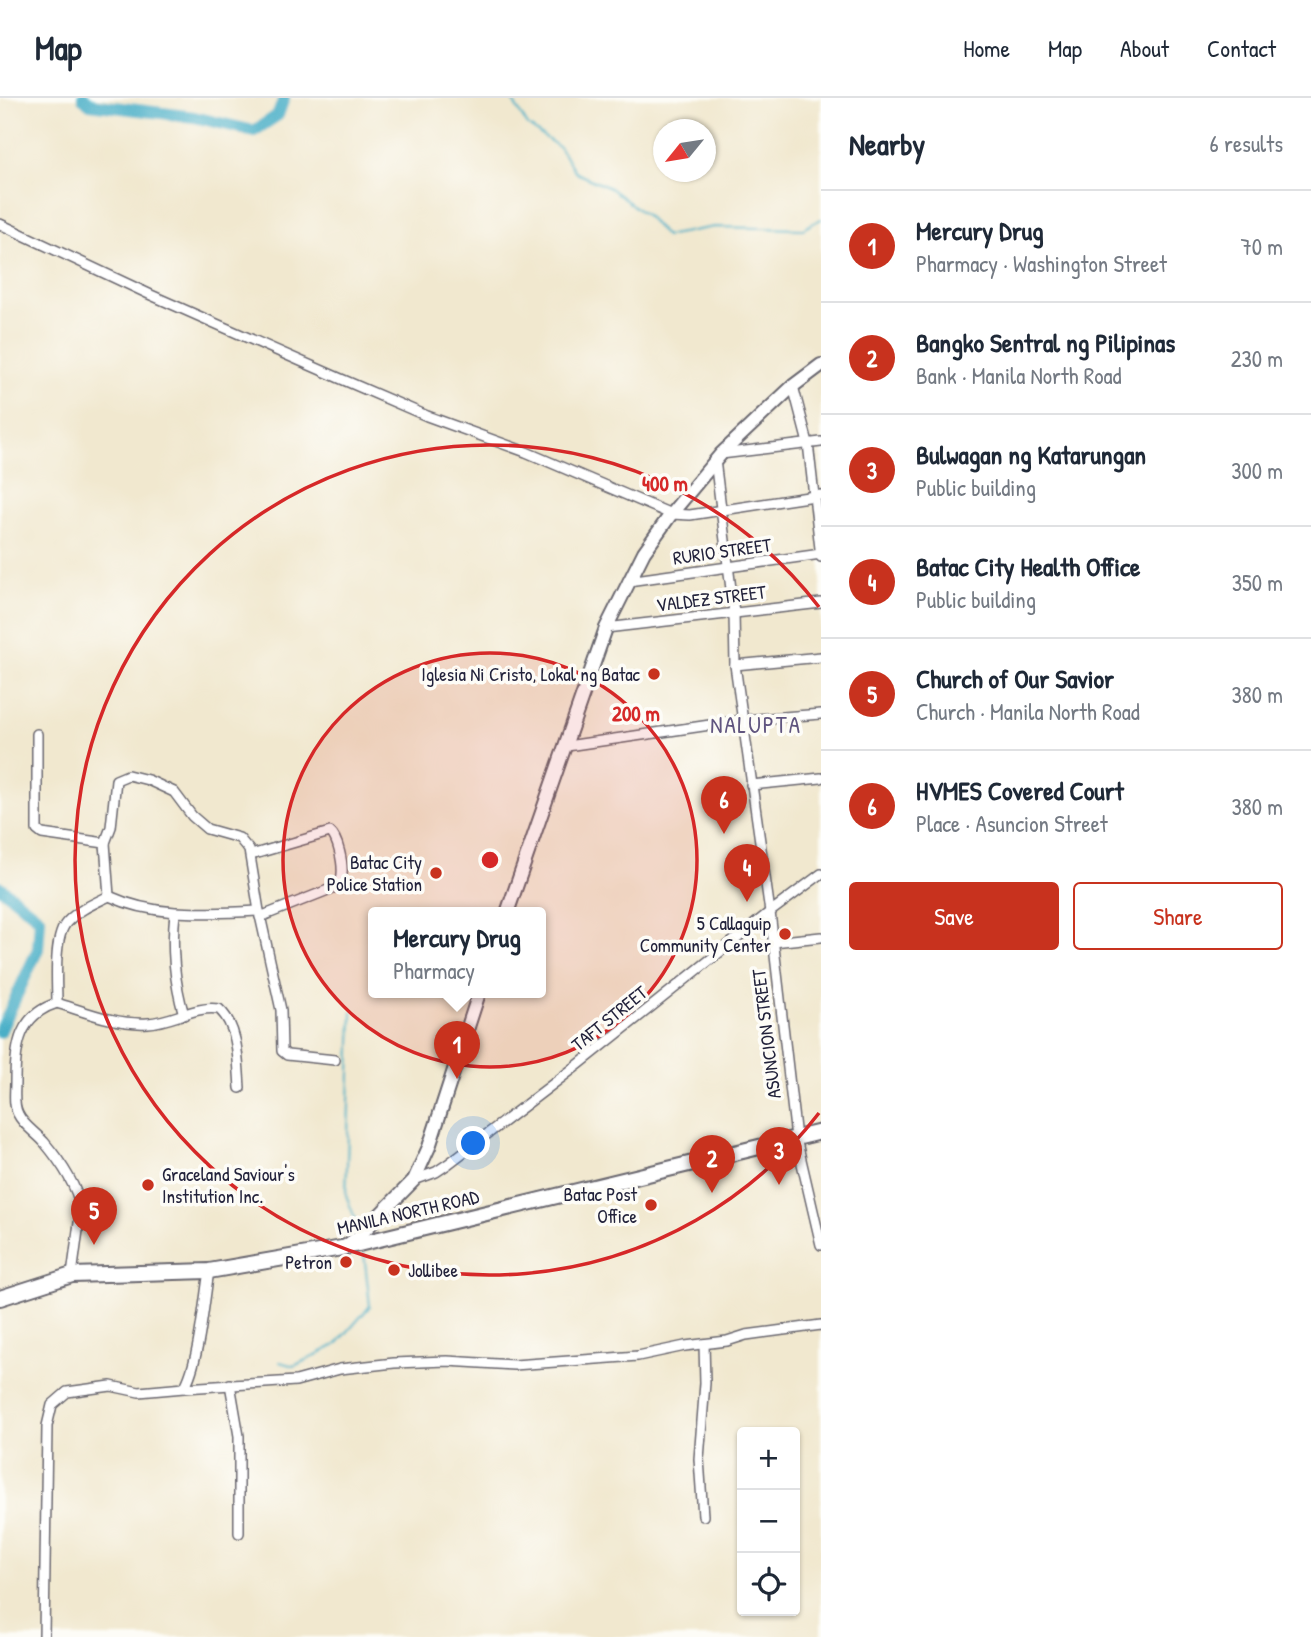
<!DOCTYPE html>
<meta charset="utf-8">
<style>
:root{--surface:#fff;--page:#f2f2f3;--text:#1f2937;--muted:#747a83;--line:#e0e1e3;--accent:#c8321e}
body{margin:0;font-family:"Patrick Hand",sans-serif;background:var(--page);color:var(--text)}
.controls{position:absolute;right:21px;bottom:21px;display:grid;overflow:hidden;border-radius:7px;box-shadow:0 2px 5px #0004}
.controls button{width:63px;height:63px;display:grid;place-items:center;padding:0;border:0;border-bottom:2px solid var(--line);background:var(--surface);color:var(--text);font:35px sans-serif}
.compass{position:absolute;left:653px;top:21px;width:63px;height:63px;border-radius:50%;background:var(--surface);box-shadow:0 2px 5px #0004;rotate:240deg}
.you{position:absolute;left:474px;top:1046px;width:24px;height:24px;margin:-18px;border:5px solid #fff;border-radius:50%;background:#1a73e8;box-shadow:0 0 0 10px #1a73e833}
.badge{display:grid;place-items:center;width:46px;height:46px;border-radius:50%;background:var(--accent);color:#fff;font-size:23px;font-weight:700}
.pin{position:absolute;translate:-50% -58px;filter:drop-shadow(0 2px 4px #0008)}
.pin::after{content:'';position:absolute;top:37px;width:24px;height:21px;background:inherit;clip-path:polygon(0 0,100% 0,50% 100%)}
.popup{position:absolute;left:368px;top:809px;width:178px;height:91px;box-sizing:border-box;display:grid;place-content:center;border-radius:7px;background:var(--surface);filter:drop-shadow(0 2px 5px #0005);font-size:23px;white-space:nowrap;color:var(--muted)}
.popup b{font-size:26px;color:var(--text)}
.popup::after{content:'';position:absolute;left:50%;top:100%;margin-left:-14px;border:14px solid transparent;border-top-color:var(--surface)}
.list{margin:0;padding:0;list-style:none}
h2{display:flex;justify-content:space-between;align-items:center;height:91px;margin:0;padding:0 28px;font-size:30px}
h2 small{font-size:23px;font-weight:400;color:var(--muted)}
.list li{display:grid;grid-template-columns:46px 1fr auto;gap:21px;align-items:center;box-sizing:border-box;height:112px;padding:0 28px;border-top:2px solid var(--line)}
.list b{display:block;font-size:26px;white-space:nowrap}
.list p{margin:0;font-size:23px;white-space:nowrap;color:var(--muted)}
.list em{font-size:23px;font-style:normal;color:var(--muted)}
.actions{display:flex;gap:14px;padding:21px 28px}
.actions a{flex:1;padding:16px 0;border:2px solid var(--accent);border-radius:7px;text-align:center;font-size:24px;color:var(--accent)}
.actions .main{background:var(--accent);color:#fff}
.icon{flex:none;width:38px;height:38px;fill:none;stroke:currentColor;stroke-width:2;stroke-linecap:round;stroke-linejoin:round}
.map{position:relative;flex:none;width:821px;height:1539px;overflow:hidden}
header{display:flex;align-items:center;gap:42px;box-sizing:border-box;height:98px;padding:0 35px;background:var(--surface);border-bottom:2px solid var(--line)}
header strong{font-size:33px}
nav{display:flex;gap:38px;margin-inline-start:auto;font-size:24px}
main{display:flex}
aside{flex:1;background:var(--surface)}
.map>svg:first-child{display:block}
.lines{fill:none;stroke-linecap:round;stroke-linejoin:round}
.stream{stroke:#48afc7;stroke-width:2}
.river{stroke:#48afc7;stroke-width:12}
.minor-casing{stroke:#6a676f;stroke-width:12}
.major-casing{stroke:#6a676f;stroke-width:16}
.highway-casing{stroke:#6a676f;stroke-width:18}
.minor{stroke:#fff;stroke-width:9}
.major{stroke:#fff;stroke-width:12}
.highway{stroke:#fff;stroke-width:14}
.ring{fill:none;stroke:#d62828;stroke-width:3.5}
.poi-dot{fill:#c8321e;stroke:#fdfcf7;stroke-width:2.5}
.labels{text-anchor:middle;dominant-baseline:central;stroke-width:7;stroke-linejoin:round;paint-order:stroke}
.street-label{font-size:19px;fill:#22223b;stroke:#fdfcf7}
.poi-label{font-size:19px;fill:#22223b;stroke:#fdfcf7;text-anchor:end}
.quarter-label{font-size:23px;letter-spacing:2px;fill:#60557f;stroke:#fdfcf7}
.centre{fill:#d62828;stroke:#fdfcf7;stroke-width:3.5}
.ring-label{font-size:21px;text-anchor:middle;font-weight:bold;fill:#d62828;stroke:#fdfcf7;stroke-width:7;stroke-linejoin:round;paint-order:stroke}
</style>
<header>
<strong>Map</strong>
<nav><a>Home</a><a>Map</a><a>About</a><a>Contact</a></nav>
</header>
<main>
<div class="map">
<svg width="821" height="1539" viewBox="0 0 821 1539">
<rect width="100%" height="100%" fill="#fdfcf7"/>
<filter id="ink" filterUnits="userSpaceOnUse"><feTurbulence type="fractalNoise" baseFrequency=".0143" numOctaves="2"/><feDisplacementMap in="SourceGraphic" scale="14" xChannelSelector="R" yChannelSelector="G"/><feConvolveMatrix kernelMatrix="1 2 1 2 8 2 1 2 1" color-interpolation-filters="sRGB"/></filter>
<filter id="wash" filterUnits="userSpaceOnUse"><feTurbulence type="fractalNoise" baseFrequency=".00686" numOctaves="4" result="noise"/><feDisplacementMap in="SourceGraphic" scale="28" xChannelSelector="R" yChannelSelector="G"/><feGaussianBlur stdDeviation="1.57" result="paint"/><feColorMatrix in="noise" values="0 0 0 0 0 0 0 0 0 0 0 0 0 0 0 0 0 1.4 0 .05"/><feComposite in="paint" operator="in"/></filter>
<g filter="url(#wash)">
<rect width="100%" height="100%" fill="#f1e8cf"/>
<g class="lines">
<g class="stream">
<polyline points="511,0 528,28 559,49 576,75 610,90 648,119 665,138 714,129 803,131 821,121"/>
<polyline points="352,914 346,1097 359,1131"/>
<polyline points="280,1264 294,1268 336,1247 370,1208 364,1155"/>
</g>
<g class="river">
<polyline points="83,0 90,6 194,19 254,33 278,17 284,0"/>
<polyline points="0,789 40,821 38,851 0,934"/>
</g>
</g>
</g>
<g filter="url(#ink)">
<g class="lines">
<g class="minor-casing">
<g id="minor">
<polyline points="0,126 151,197 339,280 427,318 526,354 671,416 690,417 821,397"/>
<polyline points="793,288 808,345 821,459"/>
<polyline points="721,356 821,344"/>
<polyline points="715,362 734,515 735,567 770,814 796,1040 821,1147"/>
<polyline points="628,483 821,456"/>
<polyline points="606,530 821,505"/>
<polyline points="735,567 821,559"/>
<polyline points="37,636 37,732 42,736 105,745"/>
<polyline points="567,648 744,622 821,616"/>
<polyline points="751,687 821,680"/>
<path d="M 251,757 L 330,734 C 338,740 343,765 342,776 C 342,783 338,786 333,790 L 260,819"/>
<path d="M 109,798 C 157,820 208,815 259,813"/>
<path d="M 175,815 C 171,851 174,883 184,917"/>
<polyline points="773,844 821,839"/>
<path d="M 57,905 C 57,884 53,839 67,824 C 78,812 95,805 109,798 L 105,745 L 111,729 L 116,682 L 128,677 L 148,682 L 174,694 L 192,718 L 207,731 L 239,740 L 249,752 L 259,813 L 281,912 L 282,953 L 287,957 L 335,962"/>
<polyline points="414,1082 436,1074 448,1066 578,967 770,814 821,776"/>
<path d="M 72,1177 L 81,1110 C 76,1086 60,1063 44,1044 C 36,1035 23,1027 18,1016 C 13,1007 15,994 15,984 C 15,948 19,917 57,905 C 86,914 117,927 148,925 C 172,924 196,907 219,911 C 239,929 238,964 240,990"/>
<polyline points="230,1286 239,1338 239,1435"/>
<polyline points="184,1290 296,1283 340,1271 394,1265 447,1263 514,1267 638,1258 685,1248 727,1243 746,1237 821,1227"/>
<polyline points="703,1418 699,1361 705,1285 704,1246"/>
<path d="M 44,1539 L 47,1328 L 52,1307 L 67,1294 L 111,1288 L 139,1294 L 184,1290 C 199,1266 204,1203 209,1173"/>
</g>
</g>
<g class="major-casing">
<g id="major">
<polyline points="507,815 606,530 644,454 671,416 721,356 793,288 821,267"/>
<polyline points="345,1149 359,1138 414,1082 429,1049 479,895"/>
</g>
</g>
<g class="highway-casing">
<polyline id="highway" points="0,1200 72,1177 209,1173 342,1150 821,1034"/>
</g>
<use href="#minor" class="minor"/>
<use href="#major" class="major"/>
<use href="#highway" class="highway"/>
</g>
</g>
<circle cx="490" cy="762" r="207" fill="#d62828" fill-opacity=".12"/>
<g class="ring">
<circle cx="490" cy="762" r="207"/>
<path d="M819 1015A415 415 0 1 1 819 509"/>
</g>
<g class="poi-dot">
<circle cx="654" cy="576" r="7"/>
<circle cx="436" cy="775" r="7"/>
<circle cx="785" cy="836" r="7"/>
<circle cx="148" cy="1087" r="7"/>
<circle cx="651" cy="1107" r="7"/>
<circle cx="346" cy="1164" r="7"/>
<circle cx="394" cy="1172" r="7"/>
</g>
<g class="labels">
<g class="street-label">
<text transform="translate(722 453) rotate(-8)">RURIO STREET</text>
<text transform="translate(711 500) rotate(-7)">VALDEZ STREET</text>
<text transform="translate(609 920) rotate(-39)">TAFT STREET</text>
<text transform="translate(766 936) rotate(-97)">ASUNCION STREET</text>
<text transform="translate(408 1114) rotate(-13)">MANILA NORTH ROAD</text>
</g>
<g class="poi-label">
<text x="640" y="576">Iglesia Ni Cristo, Lokal ng Batac</text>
<text x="422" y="764">Batac City<tspan x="422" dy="22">Police Station</tspan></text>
<text x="771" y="825">5 Callaguip<tspan x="771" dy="22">Community Center</tspan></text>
<text x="162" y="1076" text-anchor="start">Graceland Saviour's<tspan x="162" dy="22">Institution Inc.</tspan></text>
<text x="637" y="1096">Batac Post<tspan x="637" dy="22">Office</tspan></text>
<text x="332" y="1164">Petron</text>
<text x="408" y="1172" text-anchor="start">Jollibee</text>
</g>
<g class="quarter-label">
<text x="756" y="626">NALUPTA</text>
</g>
</g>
<circle cx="490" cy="762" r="10" class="centre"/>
<g class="ring-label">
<text x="665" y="393">400 m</text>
<text x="636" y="623">200 m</text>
</g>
</svg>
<div class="controls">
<button>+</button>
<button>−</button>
<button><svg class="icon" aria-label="locate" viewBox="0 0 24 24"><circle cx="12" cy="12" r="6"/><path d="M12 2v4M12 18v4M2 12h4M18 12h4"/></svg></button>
</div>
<svg class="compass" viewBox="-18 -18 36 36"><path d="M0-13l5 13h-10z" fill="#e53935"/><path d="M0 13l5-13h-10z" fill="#747a83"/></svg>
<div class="you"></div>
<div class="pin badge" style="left:457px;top:981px">1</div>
<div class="popup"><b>Mercury Drug</b>Pharmacy</div>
<div class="pin badge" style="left:712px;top:1095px">2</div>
<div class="pin badge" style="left:779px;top:1087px">3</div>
<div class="pin badge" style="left:747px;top:804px">4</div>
<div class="pin badge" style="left:94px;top:1147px">5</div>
<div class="pin badge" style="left:724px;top:736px">6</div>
</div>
<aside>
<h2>Nearby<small>6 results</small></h2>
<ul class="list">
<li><span class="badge">1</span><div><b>Mercury Drug</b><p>Pharmacy · Washington Street</p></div><em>70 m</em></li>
<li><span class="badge">2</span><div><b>Bangko Sentral ng Pilipinas</b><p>Bank · Manila North Road</p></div><em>230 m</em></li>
<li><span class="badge">3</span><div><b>Bulwagan ng Katarungan</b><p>Public building</p></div><em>300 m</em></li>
<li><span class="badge">4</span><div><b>Batac City Health Office</b><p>Public building</p></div><em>350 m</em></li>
<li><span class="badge">5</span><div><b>Church of Our Savior</b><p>Church · Manila North Road</p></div><em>380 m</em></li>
<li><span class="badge">6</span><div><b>HVMES Covered Court</b><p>Place · Asuncion Street</p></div><em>380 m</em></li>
</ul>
<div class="actions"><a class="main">Save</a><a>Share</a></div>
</aside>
</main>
